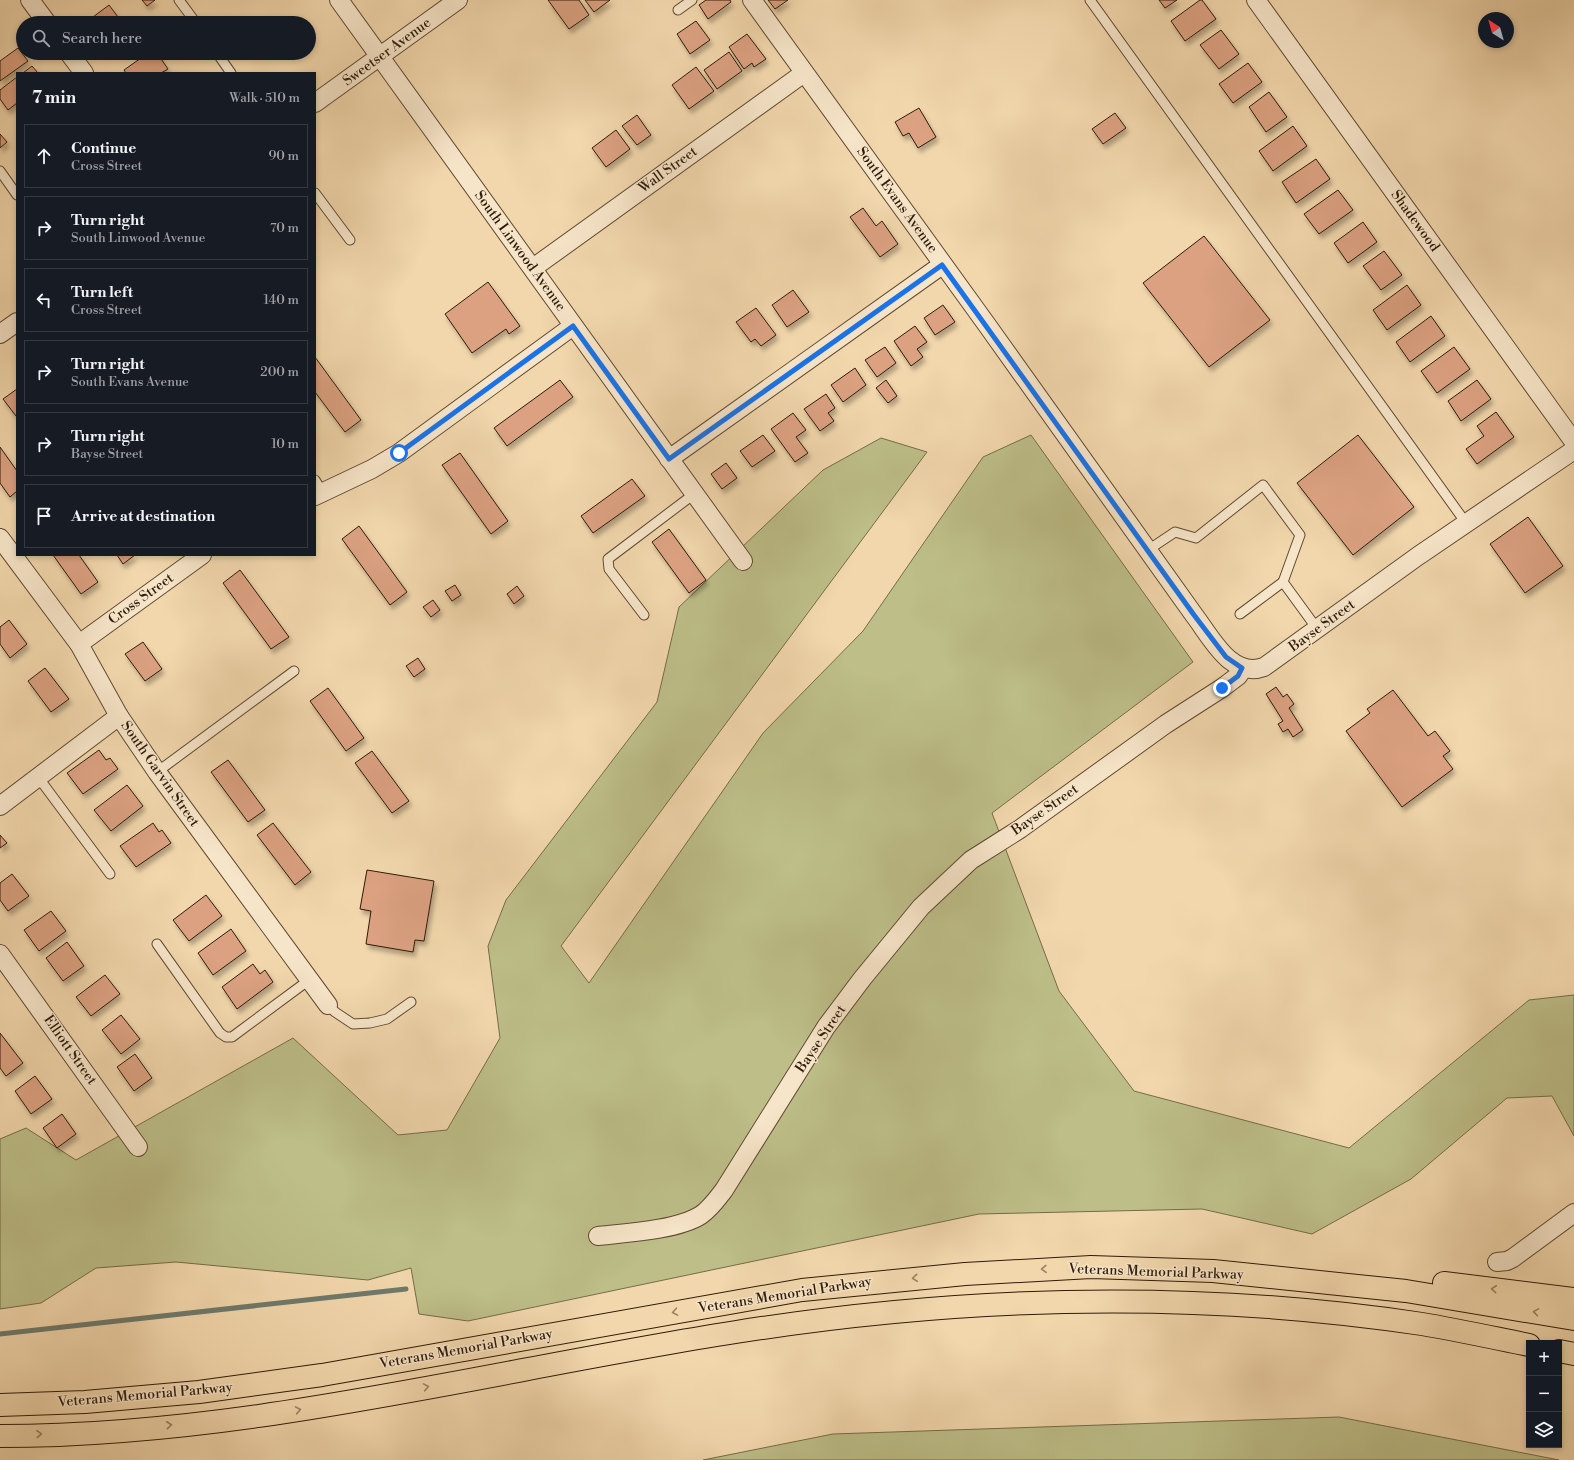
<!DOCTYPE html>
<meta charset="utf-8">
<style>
:root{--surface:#171b24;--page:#20242c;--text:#f1f3f6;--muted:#9ea1a6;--line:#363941}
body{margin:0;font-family:"Libre Bodoni",serif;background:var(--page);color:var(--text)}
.controls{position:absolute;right:12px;bottom:12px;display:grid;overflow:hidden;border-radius:0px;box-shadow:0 2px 6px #0003}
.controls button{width:36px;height:36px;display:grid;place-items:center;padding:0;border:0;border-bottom:1px solid var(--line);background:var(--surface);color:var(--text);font:20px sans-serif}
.compass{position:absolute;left:1478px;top:12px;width:36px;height:36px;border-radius:50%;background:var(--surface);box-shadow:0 2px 6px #0003;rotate:323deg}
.stop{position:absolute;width:12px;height:12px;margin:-9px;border:3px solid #1a73e8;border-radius:50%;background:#fff}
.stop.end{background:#1a73e8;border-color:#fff;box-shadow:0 1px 4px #0008}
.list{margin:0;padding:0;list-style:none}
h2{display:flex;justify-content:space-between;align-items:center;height:52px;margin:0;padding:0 16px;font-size:17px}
h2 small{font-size:13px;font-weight:400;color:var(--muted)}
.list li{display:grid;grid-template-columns:26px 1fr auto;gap:12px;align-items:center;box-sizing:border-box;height:64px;margin:0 8px 8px;padding:0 8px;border:1px solid var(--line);border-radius:0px}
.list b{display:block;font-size:15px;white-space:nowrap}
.list p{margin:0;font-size:13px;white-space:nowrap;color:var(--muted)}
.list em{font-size:13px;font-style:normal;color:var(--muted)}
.icon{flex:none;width:22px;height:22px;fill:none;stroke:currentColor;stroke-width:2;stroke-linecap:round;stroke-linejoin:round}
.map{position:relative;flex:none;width:1574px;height:1460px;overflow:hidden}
.search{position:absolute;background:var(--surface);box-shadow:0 2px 6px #0003;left:16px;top:16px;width:300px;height:44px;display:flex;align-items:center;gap:10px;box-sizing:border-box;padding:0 14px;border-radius:22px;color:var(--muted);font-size:15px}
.panel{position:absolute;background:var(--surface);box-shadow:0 2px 6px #0003;left:16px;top:72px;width:300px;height:484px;border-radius:0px}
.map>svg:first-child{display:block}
.green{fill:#bdbe88;stroke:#766c48}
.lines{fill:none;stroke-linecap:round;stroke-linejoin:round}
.stream{stroke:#6f7a6c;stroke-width:5}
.building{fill:#dba181;stroke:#2e1b09;filter:url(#shadow)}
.lane-casing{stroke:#5f4a32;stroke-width:11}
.street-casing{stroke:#5f4a32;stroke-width:20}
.highway-casing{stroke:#2e1b09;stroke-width:24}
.lane{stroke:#f7e5c9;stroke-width:9}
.street{stroke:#f7e5c9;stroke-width:18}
.highway{stroke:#f2d7ac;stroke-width:22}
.oneway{stroke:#9a8263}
.route{stroke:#1a73e8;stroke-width:5}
.labels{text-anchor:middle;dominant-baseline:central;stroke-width:3;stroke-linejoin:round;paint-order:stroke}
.street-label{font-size:14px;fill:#2e1b09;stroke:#f7e5c9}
</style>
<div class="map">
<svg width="1574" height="1460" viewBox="0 0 1574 1460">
<defs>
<filter id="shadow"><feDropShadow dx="2.5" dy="4.5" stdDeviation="2" flood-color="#0004"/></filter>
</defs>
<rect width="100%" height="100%" fill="#f2d7ac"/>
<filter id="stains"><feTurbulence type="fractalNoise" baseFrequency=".005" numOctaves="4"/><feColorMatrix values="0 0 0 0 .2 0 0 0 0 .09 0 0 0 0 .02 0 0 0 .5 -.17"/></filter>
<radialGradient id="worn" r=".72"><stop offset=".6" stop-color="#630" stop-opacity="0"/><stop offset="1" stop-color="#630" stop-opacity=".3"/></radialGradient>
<g class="green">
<polygon points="1031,435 1193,662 992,813 1059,991 1134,1091 1349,1148 1529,1000 1574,995 1574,1136 1552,1096 1507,1098 1411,1179 1312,1234 1202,1209 979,1214 468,1321 419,1314 411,1268 368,1280 176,1262 96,1268 41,1303 0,1309 0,1139 26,1128 76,1160 293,1038 398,1135 447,1130 500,1038 488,946 506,900 657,702 679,607 823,470 881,438 927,452 561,946 589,983 763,733 863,631 983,457"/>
<polygon points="1339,1417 1559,1460 703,1460 833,1434"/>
</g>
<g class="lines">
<polyline class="stream" points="0,1334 406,1289"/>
</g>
<g class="building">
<polygon points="142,0 155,0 147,6"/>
<polygon points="548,0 579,0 589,15 569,29"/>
<polygon points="585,0 610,0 594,12"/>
<polygon points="706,0 730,0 731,2 708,19 699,5"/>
<polygon points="768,0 788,0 775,9"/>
<polygon points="1159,0 1177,0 1165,8"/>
<polygon points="1200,0 1202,0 1216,19 1185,41 1171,21"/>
<polygon points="109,5 121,21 118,23 85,23"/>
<polygon points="696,21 710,40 690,54 677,34"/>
<polygon points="1221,30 1239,54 1219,69 1200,45"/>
<polygon points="747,34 766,59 754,67 752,63 744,69 729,47"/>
<polygon points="18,48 28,61 0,81 0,61"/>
<polygon points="729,52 742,71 717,89 704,70"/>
<polygon points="148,53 157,53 168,69 161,73 126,73 124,70"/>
<polygon points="1248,63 1262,82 1233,103 1219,84"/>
<polygon points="32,66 38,73 23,73"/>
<polygon points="696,67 714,91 689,109 672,85"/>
<polygon points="17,77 17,103 8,110 0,99 0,90"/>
<polygon points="1269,92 1287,117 1266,132 1249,107"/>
<polygon points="919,108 936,137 918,148 909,133 903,136 895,122"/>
<polygon points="1115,113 1126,128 1103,144 1092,129"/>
<polygon points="637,115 651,135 637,145 622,126"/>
<polygon points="1293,126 1307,146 1273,171 1259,151"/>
<polygon points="616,130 630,149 606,167 592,148"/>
<polygon points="0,134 7,142 0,148"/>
<polygon points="1316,159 1330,179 1296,203 1282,182"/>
<polygon points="1338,190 1353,210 1319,234 1304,214"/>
<polygon points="863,208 876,226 882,221 898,244 880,257 850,217"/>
<polygon points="1363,222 1377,242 1348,263 1334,243"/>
<polygon points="1204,236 1270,320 1209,367 1143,283"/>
<polygon points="1384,251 1402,275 1381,290 1363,266"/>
<polygon points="488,282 520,326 509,334 506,329 472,353 445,314"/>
<polygon points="1407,285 1421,305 1387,330 1373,310"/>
<polygon points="793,290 809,312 787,327 772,305"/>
<polygon points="943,305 955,322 935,335 924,318"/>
<polygon points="756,308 776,335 761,346 755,339 751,342 736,322"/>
<polygon points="1431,316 1445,336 1410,362 1396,342"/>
<polygon points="915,326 927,342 917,349 923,357 911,366 894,341"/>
<polygon points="885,347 896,363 877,377 865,360"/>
<polygon points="1454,347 1470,369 1437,393 1421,371"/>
<polygon points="315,357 361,420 345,432 315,392"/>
<polygon points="855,368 866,385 843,402 831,385"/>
<polygon points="560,380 573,397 507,446 494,428"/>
<polygon points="886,380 897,396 888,403 876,388"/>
<polygon points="1477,380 1491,399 1461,421 1448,401"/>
<polygon points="17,389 17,415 16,416 3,399"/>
<polygon points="826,394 835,408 828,413 834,421 820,431 804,409"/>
<polygon points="1496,412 1514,437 1477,464 1466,449 1484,436 1477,426"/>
<polygon points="793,413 806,430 796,437 808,453 795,462 771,429"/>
<polygon points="763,435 775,451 752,467 740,451"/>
<polygon points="1358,435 1414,507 1353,555 1297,483"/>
<polygon points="0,447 17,471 17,491 10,497 0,483"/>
<polygon points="460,453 508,521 491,534 442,465"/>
<polygon points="726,463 737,478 722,489 711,474"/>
<polygon points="632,479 645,496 593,533 581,516"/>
<polygon points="1528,517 1563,566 1525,593 1490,544"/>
<polygon points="359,526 407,592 390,605 342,539"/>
<polygon points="669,529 706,580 689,593 652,542"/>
<polygon points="53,555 79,555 98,582 81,594"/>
<polygon points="117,555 135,555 123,564"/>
<polygon points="240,570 289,637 271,649 223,583"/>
<polygon points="455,585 461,595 452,601 445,591"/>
<polygon points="517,586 524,596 514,604 507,594"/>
<polygon points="433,600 440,610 431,617 423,607"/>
<polygon points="9,620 27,644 10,658 0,644 0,627"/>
<polygon points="143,642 162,669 145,681 125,654"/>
<polygon points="418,658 425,669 414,677 406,666"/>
<polygon points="45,668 69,699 51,712 28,681"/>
<polygon points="1276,687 1283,697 1287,694 1294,704 1289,708 1303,730 1293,737 1288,729 1283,732 1278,724 1283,721 1266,694"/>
<polygon points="328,688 364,738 346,751 310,701"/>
<polygon points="1393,690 1428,736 1435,731 1450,751 1443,756 1453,769 1402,807 1346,731 1370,713 1367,709"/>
<polygon points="99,750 106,760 110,758 118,769 83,794 67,773"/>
<polygon points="372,751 409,801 392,813 355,763"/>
<polygon points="228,760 265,810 248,822 211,772"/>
<polygon points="127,785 143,806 111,831 94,810"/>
<polygon points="153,823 159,832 162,830 171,843 136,867 120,846"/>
<polygon points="273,823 311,872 295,885 257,835"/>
<polygon points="0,835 7,843 0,848"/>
<polygon points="367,870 434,881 424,941 415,940 413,952 366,944 371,911 360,909"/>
<polygon points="12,874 29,896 8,911 0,900 0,883"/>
<polygon points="206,895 222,916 189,941 173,920"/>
<polygon points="51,911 66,931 39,951 24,930"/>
<polygon points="231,929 246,951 213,975 198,953"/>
<polygon points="67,942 84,966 63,981 46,958"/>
<polygon points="253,964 260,974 265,970 273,982 237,1009 222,987"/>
<polygon points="105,975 120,994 91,1016 76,997"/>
<polygon points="121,1015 140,1039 121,1054 102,1030"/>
<polygon points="0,1033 23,1063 6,1076 0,1068"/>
<polygon points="135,1054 152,1078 134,1091 117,1067"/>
<polygon points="35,1076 52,1099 31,1114 15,1091"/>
<polygon points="62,1114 76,1134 57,1148 43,1128"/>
</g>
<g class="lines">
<g class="lane-casing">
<g id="lane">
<polyline points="179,0 196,23"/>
<polyline points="1090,0 1466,523"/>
<polyline points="678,10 692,0"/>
<polyline points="217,53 231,73"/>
<polyline points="0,171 17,195"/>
<polyline points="315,193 350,240"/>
<polyline points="315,480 323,493"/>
<polyline points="1148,550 1175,532 1196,538 1263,485 1300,535 1283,582 1318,630"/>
<polyline points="1240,614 1283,582"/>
<polyline points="644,615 609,569 608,559 694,494"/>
<polyline points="157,772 294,671"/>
<polyline points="38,777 110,874"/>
<polyline points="157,944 220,1033 226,1037 232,1037 309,980"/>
<polyline points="328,1005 335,1012 353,1024 370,1023 387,1019 411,1002"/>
</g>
</g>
<g class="street-casing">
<g id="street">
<polyline points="30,0 47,23"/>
<polyline points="339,0 743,561"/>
<path d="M 752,0 L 987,325 L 1194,615 C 1211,637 1231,679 1264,667 L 1418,556 L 1574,450"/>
<polyline points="1256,0 1574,442"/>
<polyline points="69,53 84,73"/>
<polyline points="315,103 458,0"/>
<polyline points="533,268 804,73"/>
<polyline points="0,334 17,322"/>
<polyline points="669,459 942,265"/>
<polyline points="315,496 372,469 399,453 573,326"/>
<polyline points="0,538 79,644 119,716 157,772 328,1005"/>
<polyline points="79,644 202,555"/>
<polyline points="0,806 119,716"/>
<polyline points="0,954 138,1147"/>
<path d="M 598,1236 C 626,1233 678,1230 701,1215 C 711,1208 717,1199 724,1190 L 826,1027 L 862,979 L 921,907 L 971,860 L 1020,829 L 1166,724 L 1222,688 L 1238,676 L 1243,669"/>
<polyline points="1497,1262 1507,1261 1513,1258 1574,1213"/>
</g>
</g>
<g class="highway-casing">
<g id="highway">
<polyline points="1444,1283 1574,1299"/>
<polyline points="1559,1351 1574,1354"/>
<polyline points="0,1405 85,1402 199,1392 322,1375 802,1290 965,1274 1091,1267 1213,1271 1406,1291 1574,1319"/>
<path d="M 0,1436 C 249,1436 492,1370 736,1332 C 963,1296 1194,1290 1422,1324 C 1458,1330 1494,1338 1529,1345"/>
</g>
</g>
<use href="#lane" class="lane"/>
<use href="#street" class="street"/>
<use href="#highway" class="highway"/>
</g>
<defs><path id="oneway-chevron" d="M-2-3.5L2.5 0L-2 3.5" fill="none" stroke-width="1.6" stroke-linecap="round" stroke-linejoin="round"/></defs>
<g class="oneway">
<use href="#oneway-chevron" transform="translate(1044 1269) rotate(177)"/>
<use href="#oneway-chevron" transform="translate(915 1278) rotate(175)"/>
<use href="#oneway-chevron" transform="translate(1494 1289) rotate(-174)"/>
<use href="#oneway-chevron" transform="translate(675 1312) rotate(170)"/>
<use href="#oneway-chevron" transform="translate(1536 1312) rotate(-171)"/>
<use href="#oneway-chevron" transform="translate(426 1387) rotate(-10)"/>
<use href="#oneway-chevron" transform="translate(298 1410) rotate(-10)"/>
<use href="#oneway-chevron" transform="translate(169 1425) rotate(-6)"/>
<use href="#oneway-chevron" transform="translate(39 1434) rotate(-3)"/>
</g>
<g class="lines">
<polyline class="route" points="399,453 573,326 669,459 942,265 1194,615 1226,657 1242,668 1238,676 1222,688"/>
</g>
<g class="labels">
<g class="street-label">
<text transform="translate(387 52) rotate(-36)">Sweetser Avenue</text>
<text transform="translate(668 170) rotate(-36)">Wall Street</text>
<text transform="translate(897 200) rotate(54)">South Evans Avenue</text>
<text transform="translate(1415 221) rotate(54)">Shadewood</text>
<text transform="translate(520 251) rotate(54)">South Linwood Avenue</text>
<text transform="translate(141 599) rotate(-36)">Cross Street</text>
<text transform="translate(1322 626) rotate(-36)">Bayse Street</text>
<text transform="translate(160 774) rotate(55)">South Garvin Street</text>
<text transform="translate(1045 810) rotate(-35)">Bayse Street</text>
<text transform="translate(821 1039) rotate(-56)">Bayse Street</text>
<text transform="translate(70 1050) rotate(55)">Elliott Street</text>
<text transform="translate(1156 1272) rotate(2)">Veterans Memorial Parkway</text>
<text transform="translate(785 1295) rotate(-9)">Veterans Memorial Parkway</text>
<text transform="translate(466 1349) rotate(-10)">Veterans Memorial Parkway</text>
<text transform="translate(145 1395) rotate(-5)">Veterans Memorial Parkway</text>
</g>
</g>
<rect width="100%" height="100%" filter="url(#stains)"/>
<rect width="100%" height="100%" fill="url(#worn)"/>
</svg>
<div class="controls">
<button>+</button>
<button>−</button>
<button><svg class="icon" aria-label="layers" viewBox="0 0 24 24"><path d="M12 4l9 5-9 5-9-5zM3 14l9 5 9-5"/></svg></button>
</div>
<svg class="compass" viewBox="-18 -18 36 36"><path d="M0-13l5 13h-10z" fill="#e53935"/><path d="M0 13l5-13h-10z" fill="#9ea1a6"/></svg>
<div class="stop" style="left:399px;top:453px"></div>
<div class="stop end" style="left:1222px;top:688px"></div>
<div class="search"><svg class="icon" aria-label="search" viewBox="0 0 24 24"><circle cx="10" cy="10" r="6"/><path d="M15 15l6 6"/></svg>Search here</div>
<section class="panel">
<h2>7 min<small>Walk · 510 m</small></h2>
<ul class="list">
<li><svg class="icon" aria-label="ahead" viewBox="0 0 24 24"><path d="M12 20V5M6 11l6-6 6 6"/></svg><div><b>Continue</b><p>Cross Street</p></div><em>90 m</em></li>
<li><svg class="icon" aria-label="right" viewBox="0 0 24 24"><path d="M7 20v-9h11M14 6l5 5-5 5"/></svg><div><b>Turn right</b><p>South Linwood Avenue</p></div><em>70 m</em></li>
<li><svg class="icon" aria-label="left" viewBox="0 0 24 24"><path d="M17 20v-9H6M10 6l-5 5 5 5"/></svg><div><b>Turn left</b><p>Cross Street</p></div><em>140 m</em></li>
<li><svg class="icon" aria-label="right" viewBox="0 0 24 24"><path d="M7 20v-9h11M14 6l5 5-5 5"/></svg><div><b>Turn right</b><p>South Evans Avenue</p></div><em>200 m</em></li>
<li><svg class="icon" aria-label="right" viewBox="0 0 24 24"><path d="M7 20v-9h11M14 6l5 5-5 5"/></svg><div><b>Turn right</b><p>Bayse Street</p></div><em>10 m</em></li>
<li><svg class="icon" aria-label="arrive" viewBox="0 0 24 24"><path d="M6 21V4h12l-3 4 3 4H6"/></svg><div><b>Arrive at destination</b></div></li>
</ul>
</section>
</div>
